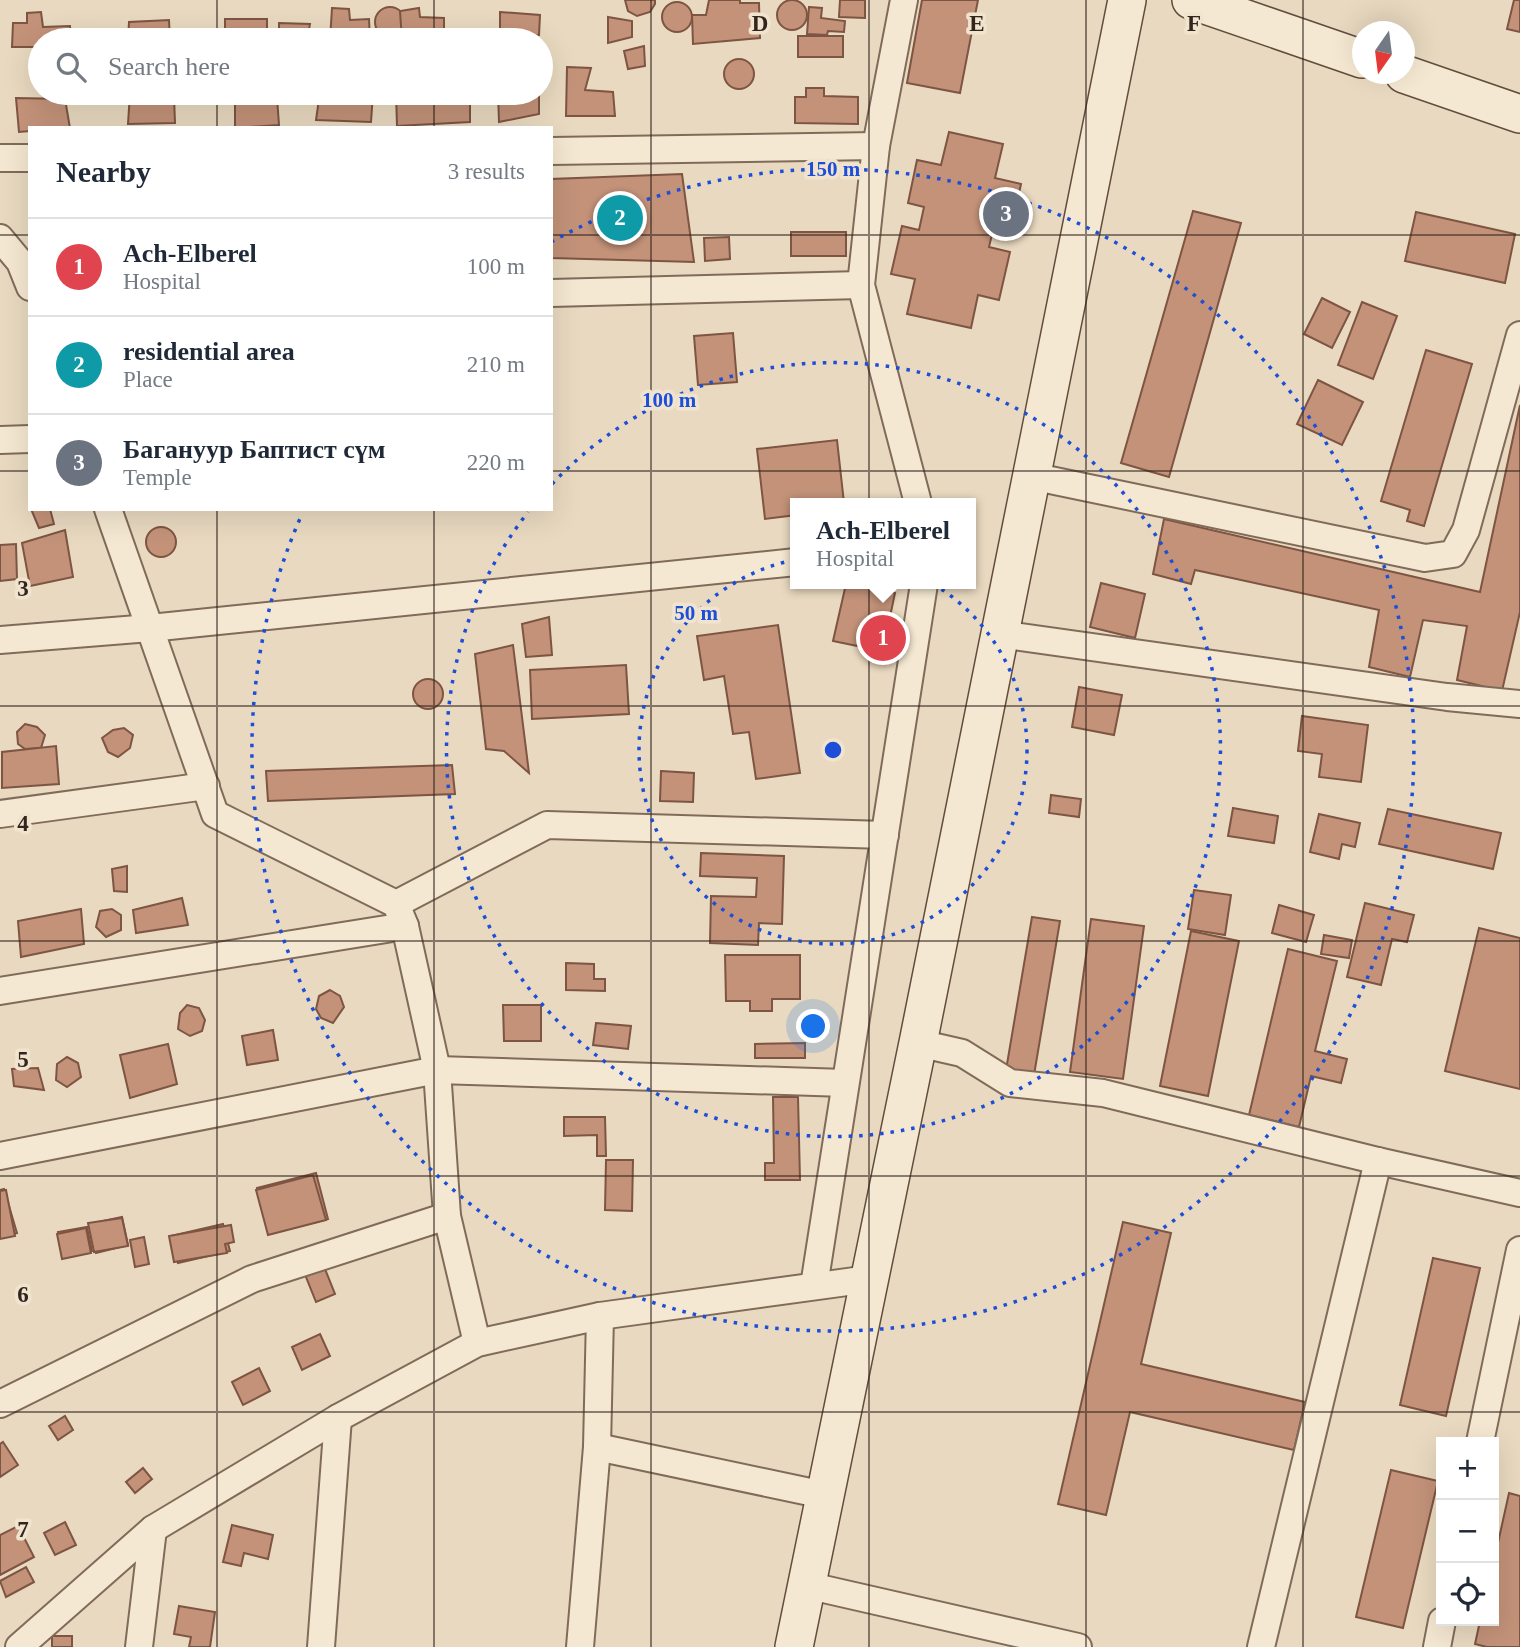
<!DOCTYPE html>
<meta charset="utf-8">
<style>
:root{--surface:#fff;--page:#f2f2f3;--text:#1f2937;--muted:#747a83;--line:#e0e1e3;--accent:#893037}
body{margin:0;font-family:Georgia,serif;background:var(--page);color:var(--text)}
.controls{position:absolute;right:21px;bottom:21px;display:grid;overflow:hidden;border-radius:0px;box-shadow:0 7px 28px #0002}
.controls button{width:63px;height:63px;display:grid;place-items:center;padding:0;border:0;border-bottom:2px solid var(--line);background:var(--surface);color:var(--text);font:35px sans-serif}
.compass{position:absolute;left:1352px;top:21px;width:63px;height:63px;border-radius:50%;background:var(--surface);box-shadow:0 7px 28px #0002;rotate:194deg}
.you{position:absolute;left:814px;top:1027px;width:24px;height:24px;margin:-18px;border:5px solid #fff;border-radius:50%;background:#1a73e8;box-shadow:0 0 0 10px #1a73e833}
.badge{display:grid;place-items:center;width:46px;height:46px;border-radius:50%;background:var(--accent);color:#fff;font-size:23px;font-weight:700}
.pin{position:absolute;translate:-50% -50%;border:4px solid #fff;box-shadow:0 2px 7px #0006}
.popup{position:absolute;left:790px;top:498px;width:186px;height:91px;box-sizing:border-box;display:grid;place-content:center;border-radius:0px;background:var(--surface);filter:drop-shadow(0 2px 5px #0005);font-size:23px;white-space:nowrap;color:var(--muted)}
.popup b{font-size:26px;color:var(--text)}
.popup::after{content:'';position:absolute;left:50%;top:100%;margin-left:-14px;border:14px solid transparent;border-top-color:var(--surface)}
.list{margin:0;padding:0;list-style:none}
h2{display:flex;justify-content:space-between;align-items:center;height:91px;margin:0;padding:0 28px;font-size:30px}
h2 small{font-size:23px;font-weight:400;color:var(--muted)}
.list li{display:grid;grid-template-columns:46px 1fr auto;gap:21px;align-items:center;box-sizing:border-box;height:98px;padding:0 28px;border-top:2px solid var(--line)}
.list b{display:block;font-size:26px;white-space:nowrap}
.list p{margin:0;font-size:23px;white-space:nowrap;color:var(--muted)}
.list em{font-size:23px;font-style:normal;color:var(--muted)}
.icon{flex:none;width:38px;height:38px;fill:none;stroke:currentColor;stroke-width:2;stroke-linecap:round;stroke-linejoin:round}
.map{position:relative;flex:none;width:1520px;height:1647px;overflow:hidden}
.search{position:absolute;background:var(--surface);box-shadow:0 7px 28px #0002;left:28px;top:28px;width:525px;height:77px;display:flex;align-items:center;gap:18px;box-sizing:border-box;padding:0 24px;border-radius:38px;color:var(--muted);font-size:26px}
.panel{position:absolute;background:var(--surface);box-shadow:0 7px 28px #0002;left:28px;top:126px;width:525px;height:385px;border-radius:0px}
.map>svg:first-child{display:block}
.building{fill:#c39279;stroke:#7d5542;stroke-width:2}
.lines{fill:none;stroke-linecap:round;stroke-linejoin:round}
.street-casing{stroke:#806b5a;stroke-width:30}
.secondary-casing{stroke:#624d3d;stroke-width:40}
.street{stroke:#f5e8d2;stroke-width:26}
.secondary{stroke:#f5e8d2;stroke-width:37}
.grid{fill:none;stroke:#31251d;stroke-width:2;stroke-opacity:0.55}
.ring{fill:none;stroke:#1d4ed8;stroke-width:3.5;stroke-dasharray:3.5 7}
.grid-label{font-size:23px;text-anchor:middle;font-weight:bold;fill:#31251d;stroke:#f1e4cf;stroke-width:7;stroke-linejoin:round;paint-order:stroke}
.centre{fill:#1d4ed8;stroke:#f1e4cf;stroke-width:3.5}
.ring-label{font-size:21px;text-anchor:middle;font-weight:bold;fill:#1d4ed8;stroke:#f1e4cf;stroke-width:7;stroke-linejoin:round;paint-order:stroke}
</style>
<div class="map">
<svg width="1520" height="1647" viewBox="0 0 1520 1647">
<rect width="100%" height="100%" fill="#e9d9c0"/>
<g class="building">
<circle cx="792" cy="15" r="15"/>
<polygon points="625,0 655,0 655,4 650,12 637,16 628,11"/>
<polygon points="709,0 740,0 740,3 759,3 760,38 693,44 692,15 706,15"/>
<polygon points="840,0 865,0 865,18 839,17"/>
<polygon points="922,0 978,0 960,93 907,83"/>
<polygon points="1514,0 1520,0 1520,32 1507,29"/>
<circle cx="677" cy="17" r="15"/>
<circle cx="390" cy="22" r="15"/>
<polygon points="809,7 822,8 821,18 845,21 844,32 828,31 827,35 807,34"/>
<polygon points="332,8 349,9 350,20 369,19 370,40 330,40"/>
<polygon points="419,8 420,17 444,18 444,37 428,40 402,40 400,11"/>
<polygon points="41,12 43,27 70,26 71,40 40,40 40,47 12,47 13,23 27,23 27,13"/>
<polygon points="500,12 540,15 539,35 500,40"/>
<polygon points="608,17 632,21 632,37 608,43"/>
<rect x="225" y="19" width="42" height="21"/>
<polygon points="169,20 170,40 128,40 129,22"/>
<polygon points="279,23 310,24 307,40 279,40"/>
<rect x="798" y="36" width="45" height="21"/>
<polygon points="644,46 645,66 628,69 624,51"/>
<circle cx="739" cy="74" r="15"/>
<polygon points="567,67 591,68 585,90 613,92 615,116 566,116"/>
<polygon points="806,88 824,88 824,96 858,97 858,124 795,123 795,97 806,97"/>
<polygon points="78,93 106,93 95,101 85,99"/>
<polygon points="130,93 166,93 174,97 175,123 128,124"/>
<polygon points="235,93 254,93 254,99 277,97 279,125 235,128"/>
<polygon points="342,93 373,93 371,122 316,120 319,99 341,100"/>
<polygon points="396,93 424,93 424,100 441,98 442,93 470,93 470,122 397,126"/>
<polygon points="498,93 539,94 539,114 499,122"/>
<polygon points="16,98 65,99 70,128 30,128 30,131 19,132"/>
<polygon points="949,132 1003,144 995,178 1021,184 1011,230 994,226 989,247 1010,252 999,300 978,295 971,328 907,314 915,279 891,274 902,226 919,230 924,207 908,203 917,160 941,165"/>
<polygon points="682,174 694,262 551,258 551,179"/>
<polygon points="1193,211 1241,223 1169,477 1121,463"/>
<polygon points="1416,212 1515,234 1505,283 1405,261"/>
<rect x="791" y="232" width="55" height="24"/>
<polygon points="729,237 730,259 705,261 704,238"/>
<polygon points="1322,298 1350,312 1332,348 1304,334"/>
<polygon points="1362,302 1397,316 1373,379 1338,365"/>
<polygon points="733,333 737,382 698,385 694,336"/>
<polygon points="1426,350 1472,364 1424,526 1407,521 1410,510 1381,501"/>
<polygon points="1318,380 1363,402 1342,445 1297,424"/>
<polygon points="1520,405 1520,612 1502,691 1457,680 1467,626 1423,620 1410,677 1369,667 1379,610 1195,570 1191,584 1153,574 1164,519 1480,592"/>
<polygon points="837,440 844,503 796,503 796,515 765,519 757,449"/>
<polygon points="31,509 50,509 54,524 39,528"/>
<circle cx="161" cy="542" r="15"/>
<polygon points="65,530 73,577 30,586 22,543"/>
<polygon points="16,544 17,579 0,581 0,545"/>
<polygon points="1101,583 1145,594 1135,638 1090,627"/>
<polygon points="846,584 895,593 887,631 895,633 891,653 833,641"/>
<polygon points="549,617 552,655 526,657 522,624"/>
<polygon points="778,625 800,773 756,779 749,732 733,734 724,676 704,680 697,636"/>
<polygon points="513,645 529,773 504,751 486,749 475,654"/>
<polygon points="626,665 629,714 532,719 530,670"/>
<circle cx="428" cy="694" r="15"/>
<polygon points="1079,687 1122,695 1114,735 1072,727"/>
<polygon points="1302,716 1368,725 1361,782 1319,777 1322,754 1298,751"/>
<polygon points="25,724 37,727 45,735 41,748 25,749 18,744 17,732"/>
<polygon points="124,728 133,735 130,748 118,757 108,752 102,738 113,730"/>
<polygon points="56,746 59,784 2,788 2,752"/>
<polygon points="452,765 455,794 268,801 266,771"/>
<polygon points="661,771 694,773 693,802 660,801"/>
<polygon points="1051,795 1081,799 1079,817 1049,813"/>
<polygon points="1233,808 1278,816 1274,843 1228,836"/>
<polygon points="1388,809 1501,833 1493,869 1379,844"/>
<polygon points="1319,814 1360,823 1355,847 1342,844 1339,859 1310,852"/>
<polygon points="701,853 784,856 782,924 759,923 758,945 710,943 711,896 756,897 757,878 700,876"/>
<polygon points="127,866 127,892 114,891 112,869"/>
<polygon points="1194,890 1231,895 1225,935 1188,929"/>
<polygon points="182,898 188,925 136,933 133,910"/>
<polygon points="1365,903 1414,915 1407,942 1392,939 1381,985 1347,977"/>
<polygon points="1279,905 1314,915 1306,942 1272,933"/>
<polygon points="81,909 84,944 21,957 18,921"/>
<polygon points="112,909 121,915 121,930 106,937 96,927 100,911"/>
<polygon points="1032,917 1060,921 1034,1075 1006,1070"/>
<polygon points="1091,919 1144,926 1123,1079 1070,1072"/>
<polygon points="1479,928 1520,938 1520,1089 1445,1071"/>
<polygon points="1191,931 1239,941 1208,1096 1160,1086"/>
<polygon points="1324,935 1352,940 1349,958 1321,954"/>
<polygon points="1288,949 1337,961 1315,1051 1347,1059 1341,1083 1311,1076 1299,1127 1249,1115"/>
<polygon points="725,955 800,955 800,999 772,999 772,1011 750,1011 750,1001 726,1001"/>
<polygon points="566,963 594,964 594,979 605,979 605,991 566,990"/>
<polygon points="330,990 340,996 344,1007 333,1023 321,1018 316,1009 319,996"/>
<polygon points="187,1005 199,1008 205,1020 202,1031 190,1036 178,1029 180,1013"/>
<polygon points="503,1005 541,1005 541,1041 504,1041"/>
<polygon points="596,1023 631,1026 628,1049 593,1045"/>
<polygon points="273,1030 278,1060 247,1065 242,1036"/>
<polygon points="805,1043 805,1058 755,1058 755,1044"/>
<polygon points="168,1044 177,1084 130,1098 120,1055"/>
<polygon points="67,1057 78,1063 81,1077 67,1087 56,1080 57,1064"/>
<polygon points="38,1068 44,1090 14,1086 12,1069"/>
<polygon points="773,1097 798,1097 800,1180 765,1180 765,1163 774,1163"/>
<polygon points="564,1117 605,1117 606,1156 597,1156 597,1135 564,1136"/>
<polygon points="606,1160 633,1160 632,1211 605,1210"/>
<polygon points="316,1173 328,1219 269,1234 257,1188"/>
<polygon points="313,1175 326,1220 268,1235 256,1190"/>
<polygon points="4,1189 17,1233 0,1238 0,1190"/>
<polygon points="6,1190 15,1236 0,1239 0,1191"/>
<polygon points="122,1217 128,1245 96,1253 89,1224"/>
<polygon points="122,1218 128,1246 94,1252 88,1223"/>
<polygon points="1123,1222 1171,1233 1141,1364 1305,1402 1294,1450 1130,1412 1106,1515 1058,1504"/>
<polygon points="223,1224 230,1251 178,1263 171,1236"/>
<polygon points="231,1225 234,1242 225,1244 227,1253 174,1262 169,1236"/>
<polygon points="87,1227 92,1251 63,1257 58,1232"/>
<polygon points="86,1228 91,1253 62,1259 57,1234"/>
<polygon points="144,1237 149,1264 135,1267 130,1240"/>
<polygon points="1433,1258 1480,1268 1446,1416 1400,1405"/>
<polygon points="323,1264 335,1294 316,1302 304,1272"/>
<polygon points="320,1334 330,1356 302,1370 292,1347"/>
<polygon points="259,1368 270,1391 243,1405 232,1382"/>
<polygon points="65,1416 73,1430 58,1440 49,1426"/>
<polygon points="3,1442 18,1465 0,1477 0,1444"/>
<polygon points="143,1468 152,1479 135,1493 126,1482"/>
<polygon points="1391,1470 1438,1481 1403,1628 1356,1617"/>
<polygon points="1509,1493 1520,1496 1520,1647 1487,1647 1475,1644 1480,1621 1494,1621 1494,1561"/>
<polygon points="65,1522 76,1545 55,1555 44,1533"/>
<polygon points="232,1525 273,1535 268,1559 244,1553 241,1566 223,1562"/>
<polygon points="18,1526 34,1557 0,1575 0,1535"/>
<polygon points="26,1567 34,1582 6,1597 0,1581"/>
<polygon points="179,1606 215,1612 210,1647 189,1647 191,1637 174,1634"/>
<rect x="52" y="1636" width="20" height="11"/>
</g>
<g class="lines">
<g class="street-casing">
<g id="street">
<polyline points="904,0 876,146 861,285 918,503"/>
<polyline points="551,151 876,146"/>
<polyline points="0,158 30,158"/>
<polyline points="0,238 20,262 30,287"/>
<polyline points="551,293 861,285"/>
<polyline points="0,440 30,439"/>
<polyline points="1031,476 1425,558 1453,554 1466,530 1520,335"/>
<polyline points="108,509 215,814 396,904 405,926 437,1070 447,1216 477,1343"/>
<polyline points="999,634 1447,697 1520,704"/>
<polyline points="0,640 150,628 796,562"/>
<polyline points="0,814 206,786"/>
<polyline points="396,904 547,825 885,835"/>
<polyline points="0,991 405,926"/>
<polyline points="918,1043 962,1053 1010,1083 1103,1093 1378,1161 1520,1193"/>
<polyline points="0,1156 437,1070 845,1083"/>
<polyline points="814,1286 924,584"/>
<polyline points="0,1404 252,1279 447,1216"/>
<polyline points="1480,1442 1520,1250"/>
<polyline points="597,1447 824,1495"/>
<polyline points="806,1585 1078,1647"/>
<polyline points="19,1647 153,1529 338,1418 477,1343 600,1316 869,1279"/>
<polyline points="139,1647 153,1529"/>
<polyline points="321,1647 338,1418"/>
<polyline points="580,1647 597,1447 600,1316"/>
<polyline points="1261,1647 1378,1161"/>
<polyline points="1437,1647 1442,1621"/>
</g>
</g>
<g class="secondary-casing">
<g id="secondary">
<polyline points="1191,0 1362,59"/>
<polyline points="1404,74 1520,114"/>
<polyline points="794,1647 918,1043 1127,0"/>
</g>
</g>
<use href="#street" class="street"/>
<use href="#secondary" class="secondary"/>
</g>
<path class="grid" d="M 217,0 L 217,40M 434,0 L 434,40M 651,0 L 651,1647M 869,0 L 869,1647M 1086,0 L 1086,1647M 1303,0 L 1303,1647M 217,93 L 217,128M 434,93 L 434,128M 0,235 L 30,235M 551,235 L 1520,235M 0,471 L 30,471M 551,471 L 1520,471M 217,509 L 217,1647M 434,509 L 434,1647M 0,706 L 1520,706M 0,941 L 1520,941M 0,1176 L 1520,1176M 0,1412 L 1520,1412"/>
<g class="ring">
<circle cx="833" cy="750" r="194"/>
<path d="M552 484A387 387 0 1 1 528 512"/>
<path d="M551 242A581 581 0 1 1 302 514"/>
</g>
<g class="grid-label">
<text x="760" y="31">D</text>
<text x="977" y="31">E</text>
<text x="1194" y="31">F</text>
<text x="23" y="596">3</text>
<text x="23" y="831">4</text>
<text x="23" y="1067">5</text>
<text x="23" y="1302">6</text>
<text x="23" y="1537">7</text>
</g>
<circle cx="833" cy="750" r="10" class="centre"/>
<g class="ring-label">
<text x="833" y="176">150 m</text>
<text x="669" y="407">100 m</text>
<text x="696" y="620">50 m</text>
</g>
</svg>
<div class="controls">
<button>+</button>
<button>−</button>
<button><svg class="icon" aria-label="locate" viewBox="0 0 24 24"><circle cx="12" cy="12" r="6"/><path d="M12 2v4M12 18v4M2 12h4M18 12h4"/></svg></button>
</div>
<svg class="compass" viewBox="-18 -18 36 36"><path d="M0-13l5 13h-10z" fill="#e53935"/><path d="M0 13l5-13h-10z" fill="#747a83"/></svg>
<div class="you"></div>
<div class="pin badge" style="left:883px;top:638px;background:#e0444e">1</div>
<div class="popup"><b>Ach-Elberel</b>Hospital</div>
<div class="pin badge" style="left:620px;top:218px;background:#0f9aa8">2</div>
<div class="pin badge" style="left:1006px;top:214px;background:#6b7280">3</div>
<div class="search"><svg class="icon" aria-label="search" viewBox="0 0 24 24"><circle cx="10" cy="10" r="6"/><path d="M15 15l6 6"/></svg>Search here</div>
<section class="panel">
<h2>Nearby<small>3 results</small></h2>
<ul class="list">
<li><span class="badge" style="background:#e0444e">1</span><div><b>Ach-Elberel</b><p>Hospital</p></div><em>100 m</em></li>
<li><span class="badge" style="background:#0f9aa8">2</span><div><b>residential area</b><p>Place</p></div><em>210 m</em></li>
<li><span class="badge" style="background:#6b7280">3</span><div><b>Багануур Баптист сүм</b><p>Temple</p></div><em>220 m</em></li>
</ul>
</section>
</div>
